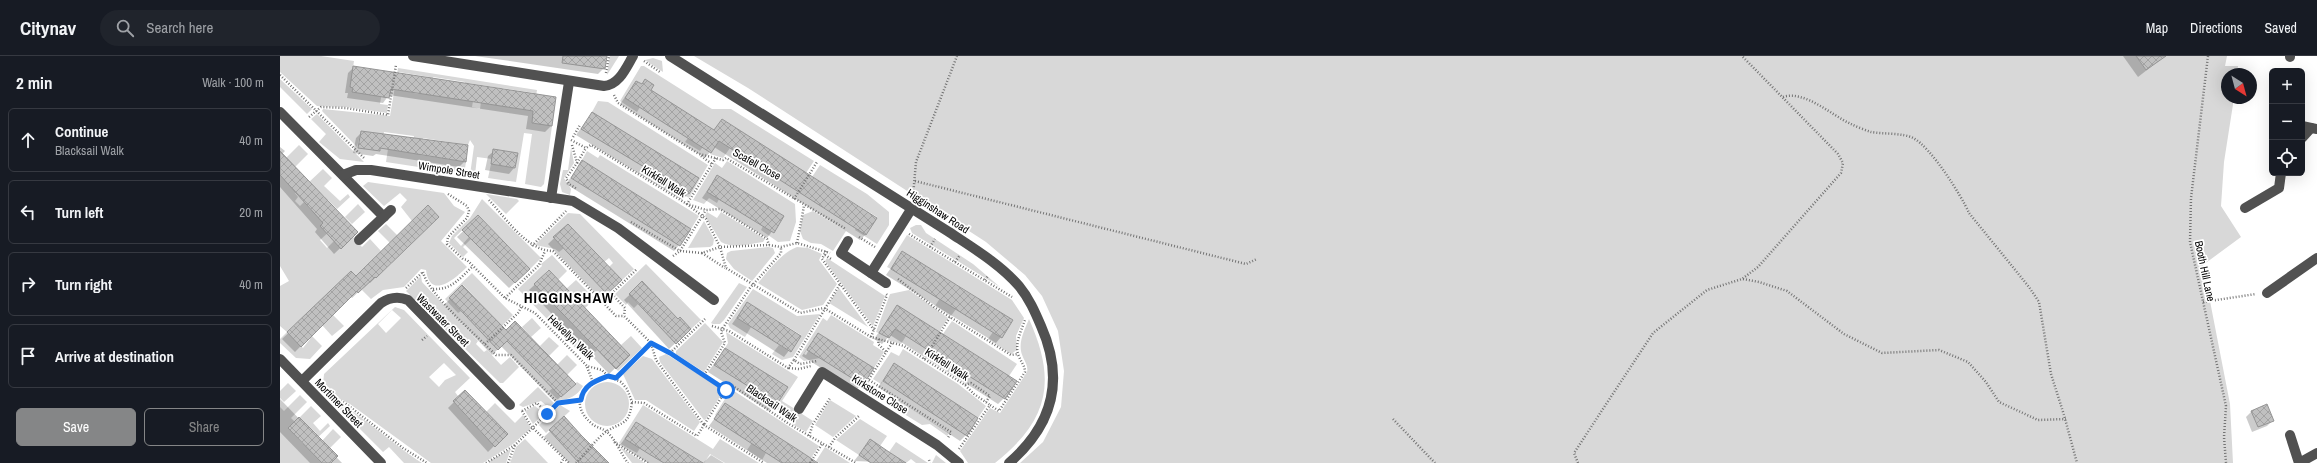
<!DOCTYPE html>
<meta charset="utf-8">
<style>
:root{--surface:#171b24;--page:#20242c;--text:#f1f3f6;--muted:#9ea1a6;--line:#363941;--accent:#858687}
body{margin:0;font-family:"Archivo Narrow",sans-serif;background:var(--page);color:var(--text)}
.controls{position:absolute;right:12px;top:12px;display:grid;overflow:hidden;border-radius:6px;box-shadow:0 4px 16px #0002}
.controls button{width:36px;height:36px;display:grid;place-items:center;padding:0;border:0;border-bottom:1px solid var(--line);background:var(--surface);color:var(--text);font:20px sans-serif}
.compass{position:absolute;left:1941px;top:12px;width:36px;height:36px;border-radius:50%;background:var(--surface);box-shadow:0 4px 16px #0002;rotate:144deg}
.stop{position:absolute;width:12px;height:12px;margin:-9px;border:3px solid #1a73e8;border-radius:50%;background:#fff}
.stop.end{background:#1a73e8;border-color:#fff;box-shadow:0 1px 4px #0008}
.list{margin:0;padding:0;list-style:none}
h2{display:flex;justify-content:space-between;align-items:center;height:52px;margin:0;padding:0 16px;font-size:17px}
h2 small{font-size:13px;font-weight:400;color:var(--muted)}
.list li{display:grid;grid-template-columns:26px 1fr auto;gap:12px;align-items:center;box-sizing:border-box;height:64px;margin:0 8px 8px;padding:0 8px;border:1px solid var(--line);border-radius:6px}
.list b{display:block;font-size:15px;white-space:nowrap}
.list p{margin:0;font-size:13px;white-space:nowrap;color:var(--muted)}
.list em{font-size:13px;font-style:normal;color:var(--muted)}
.actions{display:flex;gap:8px;padding:12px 16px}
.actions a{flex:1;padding:9px 0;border:1px solid var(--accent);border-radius:6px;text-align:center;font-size:14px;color:var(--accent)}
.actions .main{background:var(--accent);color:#fff}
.icon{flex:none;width:22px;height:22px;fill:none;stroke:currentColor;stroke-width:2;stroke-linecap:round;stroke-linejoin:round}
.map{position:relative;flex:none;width:2037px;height:407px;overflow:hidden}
header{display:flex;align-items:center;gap:24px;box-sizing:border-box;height:56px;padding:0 20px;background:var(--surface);border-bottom:1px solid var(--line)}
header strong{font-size:19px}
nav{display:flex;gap:22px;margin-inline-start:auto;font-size:14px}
.search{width:280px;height:36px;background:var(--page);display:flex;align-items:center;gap:10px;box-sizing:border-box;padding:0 14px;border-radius:22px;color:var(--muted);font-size:15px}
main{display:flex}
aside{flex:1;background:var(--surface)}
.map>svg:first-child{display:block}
.green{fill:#d8d8d8;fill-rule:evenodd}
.shadow{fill:#0003}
.building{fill:url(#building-cross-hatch);stroke:#959595}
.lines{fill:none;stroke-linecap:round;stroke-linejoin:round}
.path{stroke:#737373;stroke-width:2.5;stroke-dasharray:1 2;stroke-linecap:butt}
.minor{stroke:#515151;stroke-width:10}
.route{stroke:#1a73e8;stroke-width:5}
.labels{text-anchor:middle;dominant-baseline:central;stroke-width:3.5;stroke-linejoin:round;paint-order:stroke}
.street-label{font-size:11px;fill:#000;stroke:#fff}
.district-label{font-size:15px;font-weight:bold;letter-spacing:1px;fill:#000;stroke:#fff}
</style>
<header>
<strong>Citynav</strong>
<div class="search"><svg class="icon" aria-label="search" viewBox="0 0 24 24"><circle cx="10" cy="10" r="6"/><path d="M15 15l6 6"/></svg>Search here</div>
<nav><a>Map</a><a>Directions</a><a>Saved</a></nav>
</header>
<main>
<aside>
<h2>2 min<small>Walk · 100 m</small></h2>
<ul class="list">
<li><svg class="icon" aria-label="ahead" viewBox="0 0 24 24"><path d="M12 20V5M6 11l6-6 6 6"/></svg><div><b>Continue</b><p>Blacksail Walk</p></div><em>40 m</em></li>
<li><svg class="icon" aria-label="left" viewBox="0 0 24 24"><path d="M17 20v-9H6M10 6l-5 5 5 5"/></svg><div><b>Turn left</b></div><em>20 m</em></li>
<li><svg class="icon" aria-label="right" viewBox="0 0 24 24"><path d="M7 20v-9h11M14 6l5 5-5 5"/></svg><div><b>Turn right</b></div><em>40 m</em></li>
<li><svg class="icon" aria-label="arrive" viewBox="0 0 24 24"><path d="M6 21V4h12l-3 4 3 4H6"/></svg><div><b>Arrive at destination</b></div></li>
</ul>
<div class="actions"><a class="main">Save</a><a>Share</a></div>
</aside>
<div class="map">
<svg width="2037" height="407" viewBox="0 0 2037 407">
<defs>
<pattern id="building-cross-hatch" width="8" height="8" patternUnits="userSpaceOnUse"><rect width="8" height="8" fill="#c0c0c0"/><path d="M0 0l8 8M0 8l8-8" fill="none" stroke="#a3a3a3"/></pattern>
</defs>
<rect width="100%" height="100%" fill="#fff"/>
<g class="green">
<polygon points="0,0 41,0 74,5 70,31 102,36 100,48 108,49 107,57 67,51 37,50 0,16"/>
<polygon points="330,0 339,0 327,19"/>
<polygon points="414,0 1856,0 1866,14 1885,0 1947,0 1945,10 1958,10 1957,18 1947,18 1947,42 1954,42 1944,106 1941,150 1961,181 1923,209 1950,348 1953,407 740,407 763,386 781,351 784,315 778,275 762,240 745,219 706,186 468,32"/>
<polygon points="373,2 382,5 383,16 365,4"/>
<polygon points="361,10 364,10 432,53 451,53 534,105 526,117 442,63 431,79 371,34 374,29 365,23 362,28 356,25 345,42 360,51 357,56 340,45"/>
<path d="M 118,12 L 257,34 L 252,67 L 256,68 L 267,63 L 266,69 L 272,70 L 264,128 L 261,131 L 245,128 L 252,78 L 244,77 L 236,126 L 208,122 L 211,108 L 235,112 L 238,97 L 213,94 L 212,103 L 197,101 L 195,119 L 190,119 L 194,90 L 190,84 L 188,89 L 143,82 L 140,99 L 186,106 L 184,118 L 106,106 L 108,93 L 132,96 L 134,80 L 104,76 L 101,95 L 103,78 L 81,75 L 77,91 L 42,55 L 43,53 L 110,60 ZM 119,16 L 149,21 L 147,38 L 138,38 L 116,33 ZM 153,21 L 185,26 L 182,43 L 150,38 ZM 188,27 L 220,32 L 217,48 L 201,46 L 200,53 L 192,51 L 193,45 L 185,43 ZM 222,32 L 254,37 L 252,54 L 220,49 Z"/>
<polygon points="0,23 32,53 27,58 0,31"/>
<polygon points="318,45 328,46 428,109 409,142 395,134 397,131 409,138 419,123 312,56"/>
<polygon points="37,58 84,106 60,103 39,86 46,78 31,63"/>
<polygon points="408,82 424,89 420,95 405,86"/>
<polygon points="439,85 450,92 443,102 430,98"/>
<polygon points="19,89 28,98 15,111 6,102"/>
<polygon points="291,92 294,107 284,122 291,133 290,139 282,136 280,128 283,114 288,114"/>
<polygon points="307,95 318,102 320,99 419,160 411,173 302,104"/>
<polygon points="447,105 515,148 516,166 510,185 498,186 481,174 483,170 494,177 504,160 437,119 427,136 439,143 437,147 429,142 424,148 413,144 435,107 442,112"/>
<polygon points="540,109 587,138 609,156 609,169 597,188 575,174 576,172 586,179 597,161 532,121"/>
<path d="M 43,113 L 52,122 L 44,130 L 60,145 L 68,138 L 70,141 L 57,153 L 48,144 L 35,157 L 43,166 L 40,170 L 44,174 L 51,174 L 40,184 L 47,192 L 54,185 L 61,192 L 73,181 L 82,191 L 90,183 L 101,195 L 86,211 L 96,222 L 112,207 L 107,201 L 120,198 L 159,161 L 148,149 L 132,165 L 121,151 L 127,144 L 120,137 L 104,150 L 83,130 L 88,126 L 164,137 L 174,150 L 185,156 L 161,185 L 187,211 C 176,222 150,245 146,214 L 141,213 L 124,231 L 103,234 L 91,243 L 82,234 L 85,230 L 71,216 L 32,280 L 42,290 L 30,303 L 16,302 L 0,287 L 0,283 L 7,276 L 0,270 L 0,230 L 9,225 L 0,210 L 0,119 L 17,135 L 15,137 L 18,141 L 15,145 L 20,150 L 24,146 L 31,154 L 45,141 L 28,127 ZM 15,268 L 30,283 L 23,292 L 7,276 Z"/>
<polygon points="206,138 237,143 239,145 226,158"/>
<polygon points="202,143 261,202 250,213 198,159 174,182 181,190 189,181 191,183 183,191 188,196 183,201 169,187 172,180 190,162"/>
<polygon points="78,148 85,156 72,168 65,161"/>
<polygon points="533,155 566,175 553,195 541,188 531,187 523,183 520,175 523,159"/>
<path d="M 427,156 L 437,162 L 441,156 L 485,183 L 483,186 C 469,188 454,193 441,186 L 425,160 Z"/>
<polygon points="288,157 300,158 354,213 342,224 329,211 333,207 329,202 324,206 288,168 273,181 284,192 279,196 275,193 255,189"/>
<polygon points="424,165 434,183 433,189 430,191 408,192"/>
<polygon points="106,168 118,180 110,187 98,175"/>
<polygon points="636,169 641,169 646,177 693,208 720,231 632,177 630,172"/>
<polygon points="627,179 732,244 744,262 736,280 737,294 731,298 708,283 713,276 722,282 733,264 676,228 673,232 670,225 622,195 611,213 607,211"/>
<polygon points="488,191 493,192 495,197 472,225 454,213 446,203 447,197 451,195"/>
<path d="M 517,191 L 528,192 L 542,198 L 539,204 L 557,228 L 543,249 L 522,254 L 478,227 C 489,214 501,197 517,191 Z"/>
<polygon points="272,199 287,215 278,224 268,214 255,228 317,294 307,304 238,233 262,210 261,208"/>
<polygon points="547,202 605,240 593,270 545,205"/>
<polygon points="366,208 421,264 411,273 400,262 398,263 362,225 349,238 358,248 354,252 348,246 346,249 335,238"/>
<polygon points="192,217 233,259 222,270 183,229 169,242 181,255 178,257 165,243"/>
<polygon points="141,220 142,226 198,285 196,288 204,296 207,294 221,309 230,301 239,311 223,327 220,327 126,235"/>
<polygon points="296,224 315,243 305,252 286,233"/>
<polygon points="459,227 467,231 444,264 440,268 433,268 431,267"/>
<polygon points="559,232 588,271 549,247"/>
<polygon points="473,233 517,260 540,258 513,301 502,304 492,298 499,289 511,296 521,279 467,246 457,262 471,271 465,281 450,272 448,268"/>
<polygon points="629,234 668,262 659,276 617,250 599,277 596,276 610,238"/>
<polygon points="662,239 676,253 671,260 655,250"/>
<path d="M 115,251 L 124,254 L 190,322 L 175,336 L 178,340 L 173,345 L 188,362 L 200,362 L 215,347 L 235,367 L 243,359 L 251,372 L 233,388 L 203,407 L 151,407 L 70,348 L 49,337 L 43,329 L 44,318 ZM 112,254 L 121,262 L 106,277 L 98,268 ZM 164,307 L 176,319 L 165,324 L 159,331 L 149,321 ZM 211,363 L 215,390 L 199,374 Z"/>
<polygon points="53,259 64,270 52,280 42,269"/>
<polygon points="551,259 594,286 593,289 604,296 594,312 538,277 527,294 540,302 524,305 519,301 543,262 547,265"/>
<polygon points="252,262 261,272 251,281 242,271"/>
<path d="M 749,263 C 777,325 769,364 715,407 L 688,407 L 680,395 L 710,352 L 720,357 L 747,316 C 749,309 742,302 741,295 C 739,284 745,273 749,263 Z"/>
<polygon points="672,265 737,308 729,320 663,278"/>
<polygon points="425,267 443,286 424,316 396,298 396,295"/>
<polygon points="615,273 626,280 621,288 608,284"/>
<polygon points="446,276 518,321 502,345 515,353 509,364 497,353 499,350 497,348 507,331 445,292 448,287"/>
<polygon points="351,280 362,292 338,315 336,313 350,299 341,289"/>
<polygon points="269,281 279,290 269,300 260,290"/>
<polygon points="623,293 678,328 706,350 698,362 614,308 601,328 593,323 611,296 619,300"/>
<polygon points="386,298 444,334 426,363 424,364 380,306 379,301"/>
<polygon points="287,299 297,309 287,319 277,309"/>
<polygon points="363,300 372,303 420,366 414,375 366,344 355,344 343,318"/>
<path d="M 297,326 L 303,330 C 297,340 289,344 278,344 L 269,335 L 273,332 L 281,341 Z"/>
<circle cx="327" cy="348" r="22"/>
<polygon points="8,327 16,335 4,346 0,342 0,335"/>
<polygon points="258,331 274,347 269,352 261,345 243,351 239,349"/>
<polygon points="451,333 539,390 531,402 445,347 436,360 435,359"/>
<polygon points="20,339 27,346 11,362 15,366 8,372 23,388 36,377 19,362 31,350 41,360 33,367 40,375 48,367 50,370 34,385 37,389 31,396 42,407 0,407 0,351 4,355"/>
<path d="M 47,340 C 81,357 109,386 142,407 L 124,407 L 109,391 L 103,396 Z"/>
<polygon points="613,341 669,377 667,380 650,368 642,369 608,348"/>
<polygon points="550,344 576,360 553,381 535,369"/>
<polygon points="280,349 290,355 266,377 259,369"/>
<polygon points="363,349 433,393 440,383 479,407 445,407 430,398 424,407 420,407 420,405 356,366 346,383 360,392 357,397 339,387"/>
<polygon points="255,350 264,358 253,368 245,355"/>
<polygon points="519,356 533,365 526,376 512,368"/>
<polygon points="580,363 607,380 600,390 589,384 579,399 556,384"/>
<polygon points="53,373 61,381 49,393 42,385"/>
<polygon points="245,383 268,407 230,407 236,391"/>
<polygon points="473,385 475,390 486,397 482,404 467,394"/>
<polygon points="616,386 648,407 636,407 631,403 626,407 609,396"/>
<polygon points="340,391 365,407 352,407"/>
<polygon points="545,391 570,407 539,407 536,405"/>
<polygon points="231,393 226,407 209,407 211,404"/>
<polygon points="656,399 666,407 652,407"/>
</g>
<g class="shadow">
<polygon points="195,0 326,0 324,12 318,18"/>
<polygon points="1843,0 1885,0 1858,21"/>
<polygon points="74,11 275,41 271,70 265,76 246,73 248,60 109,39 103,47 67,42 68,37 65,37 68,17"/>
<polygon points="365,24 369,35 433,75 442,64 586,178 580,184 434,91 425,102 340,48 356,26 361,29"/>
<polygon points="312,57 417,123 408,138 402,144 296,79"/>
<polygon points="82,76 185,105 179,111 96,98 93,100 73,97 76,82"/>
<polygon points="0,91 5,95 2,98 77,176 54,198 35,176 37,173 0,131"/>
<polygon points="214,95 234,112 229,118 205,114 208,100"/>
<polygon points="302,106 399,189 394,195 286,128"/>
<polygon points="437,120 503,161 487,182 422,142"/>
<polygon points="158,161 90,227 89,226 72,242 70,240 15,296 2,283 71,217 76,222"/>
<polygon points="198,161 249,213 229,232 177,181"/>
<polygon points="288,169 340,224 321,243 268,188"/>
<polygon points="622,196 721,281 716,287 606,219"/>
<polygon points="268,216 349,299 329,318 249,234"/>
<polygon points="362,227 404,279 389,293 344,244"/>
<polygon points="182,231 226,276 294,328 275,346 221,290 212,299 164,249"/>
<polygon points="467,247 520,280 504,301 452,268"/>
<polygon points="617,251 724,342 718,348 610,279 602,288 594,283"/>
<polygon points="538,278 582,328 576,334 522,300 533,284 524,298 526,299 535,283 533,283"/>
<polygon points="445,293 506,332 489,355 428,316"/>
<polygon points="614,309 686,379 680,385 598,331"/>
<polygon points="185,335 226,378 208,396 168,352"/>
<polygon points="0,343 62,407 30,407 0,376"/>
<polygon points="445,348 537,407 487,407 429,370"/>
<polygon points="1972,355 1993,364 1987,370 1972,376 1966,361"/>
<polygon points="284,362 327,407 289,407 264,381"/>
<polygon points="356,367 421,407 368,407 340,389"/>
<polygon points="590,385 624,407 574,405"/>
<polygon points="431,399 444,407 423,407"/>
</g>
<g class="building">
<polygon points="283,0 327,0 325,13 282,7"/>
<polygon points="1856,0 1886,0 1866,14"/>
<polygon points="73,10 276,41 272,70 252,67 253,55 111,33 109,42 72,36 73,32 70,31"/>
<polygon points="365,23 374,29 371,34 434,74 442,63 597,162 586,179 439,85 431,97 345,42 356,25 362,28"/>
<polygon points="312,56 419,122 409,138 301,73"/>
<polygon points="81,75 188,89 186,106 100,92 100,95 78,92"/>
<polygon points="213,93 238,97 235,112 211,108"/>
<polygon points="0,95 78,176 61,193 40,170 43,167 0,119"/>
<polygon points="302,104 411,173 400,190 291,122"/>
<polygon points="437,119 504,160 494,177 427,136"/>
<polygon points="148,149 159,161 96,222 95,221 78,237 77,235 21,291 7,276 71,215 76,220"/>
<polygon points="198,159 250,213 235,227 182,174"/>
<polygon points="288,168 342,224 327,238 273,181"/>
<polygon points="622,195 733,264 722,282 611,213"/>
<polygon points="269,214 350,299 336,313 254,228"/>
<polygon points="362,225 398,263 400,261 411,273 396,288 349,238"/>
<polygon points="182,229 226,274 235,265 296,328 281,341 227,285 218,294 169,242"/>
<polygon points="467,246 521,280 511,296 457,262"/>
<polygon points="617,249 737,325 725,343 615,273 609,282 599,277"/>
<polygon points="538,277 594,312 583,329 527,294"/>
<polygon points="445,292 508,331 497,348 434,309"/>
<polygon points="614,307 698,362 687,380 603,325"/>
<polygon points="185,334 228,378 215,391 173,345"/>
<polygon points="445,347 520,395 538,407 502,407 477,391 434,363"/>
<polygon points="1987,348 1994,365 1978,371 1971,355"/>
<polygon points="284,360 301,379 329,407 299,407 269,374"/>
<polygon points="19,361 58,400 51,407 42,407 8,372"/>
<polygon points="356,366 392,388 423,407 384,407 369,398 345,383"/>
<polygon points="590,383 609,396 626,407 591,407 579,399"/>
</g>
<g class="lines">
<g class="path">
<polyline points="1928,0 1911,142 1910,186 1946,350 1944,381 1946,407"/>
<polyline points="364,5 380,16"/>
<polyline points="326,17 329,0"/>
<polyline points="0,19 85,103"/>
<polyline points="334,39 338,47 419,98 443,104 446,102 566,173"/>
<path d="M 1503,41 C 1525,34 1551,59 1571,68 C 1577,71 1585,74 1591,76 C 1602,78 1624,77 1633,82 C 1651,91 1681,139 1689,157 L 1749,231 L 1759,246 L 1771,318 L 1784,359 L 1797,407"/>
<polyline points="29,61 41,51 66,52 108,59 116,9"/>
<polyline points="293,81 300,69"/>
<polyline points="291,84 306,92 311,89 407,148 426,154 440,153 487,183 489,189"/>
<polyline points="292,89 297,107 286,122 289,128 297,133"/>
<polyline points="421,100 432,108"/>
<polyline points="436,102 407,148 426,163 440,191 446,212 520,257 544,252 591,281 624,290 685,329 694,338 710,349"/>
<polyline points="297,107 306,92"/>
<polyline points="635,125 966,208 977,203"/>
<polyline points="168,138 187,150 189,155 187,162 168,181 167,188 183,203 187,204 225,242 255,257 307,310 322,314 328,320 341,326 347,333 352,346 364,347 417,380 424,369 484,407"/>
<polyline points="633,140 636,106 677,0"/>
<polyline points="514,143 537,106"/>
<path d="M 209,144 C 225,161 247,195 273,195 L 336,260 L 344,260 L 371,287 L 390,297 L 446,333 L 450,328 L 509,368 L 576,407"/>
<polyline points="351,166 400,195 422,197 440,191 489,189 501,191 517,187 550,197"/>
<polyline points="629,178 732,241"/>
<polyline points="579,181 595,191"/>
<polyline points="517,187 524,150"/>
<polyline points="252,190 286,155"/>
<polyline points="650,191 655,183"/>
<polyline points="546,195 542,203 594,274"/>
<polyline points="422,197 445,212"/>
<polyline points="545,199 551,203"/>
<polyline points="393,200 400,195 426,154"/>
<polyline points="675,206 680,199"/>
<path d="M 143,216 C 148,238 198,281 216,299 L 231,299 L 278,347 L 301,344"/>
<polyline points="618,223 654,251 731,299 738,298"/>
<polyline points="1463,223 1479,226 1507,235 1564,278 1602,297 1659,294 1688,306 1706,326 1719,346 1758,364 1786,363"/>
<polyline points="705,224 708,220"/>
<polyline points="126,232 143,216"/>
<path d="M 153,233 C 172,234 180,222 193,210"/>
<polyline points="332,238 345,252 344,260"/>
<polyline points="225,242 259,209 265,195"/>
<polyline points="323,246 357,213"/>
<polyline points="1923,246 1976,238"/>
<polyline points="432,270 449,275 508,312 514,304 520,308 537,305"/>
<polyline points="591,281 607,239 606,238"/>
<polyline points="599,283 598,288 606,296"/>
<polyline points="142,284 147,280"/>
<polyline points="205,288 238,257 242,250"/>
<polyline points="390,297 425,263"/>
<polyline points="644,303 670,261"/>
<polyline points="514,304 560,228"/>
<polyline points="307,311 313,326"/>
<polyline points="509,312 519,313 531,310"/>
<polyline points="424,319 445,287 441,276 443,272 470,232 501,197 501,191"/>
<path d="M 328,320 C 306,329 287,345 311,367 C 316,372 323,372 327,376 C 336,384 341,398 348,407"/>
<polyline points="336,323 371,287 376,304 424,369 446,334"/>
<polyline points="589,324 671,376 668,382"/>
<polyline points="685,329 691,327 710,340 706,346"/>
<polyline points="584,331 612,287"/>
<polyline points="55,342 65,347 123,392 147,407"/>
<polyline points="242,355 251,370 289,407"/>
<polyline points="242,355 257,347 267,357"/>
<polyline points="1113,363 1155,407"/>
<polyline points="529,380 533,368 550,342"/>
<polyline points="334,386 368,407"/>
<polyline points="549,391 555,382 579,360"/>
<path d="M 679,393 L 710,349 L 719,355 L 745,316 C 745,309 740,305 738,298 C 735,287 741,275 745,264"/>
<polyline points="649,404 650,407"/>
<polyline points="206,407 235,389 278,347"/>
<polyline points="228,407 235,389"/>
<polyline points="281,407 284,402"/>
<path d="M 296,407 C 305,398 317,382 327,375 C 344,365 349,369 352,346"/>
<polyline points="530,407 542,388"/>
<polyline points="1298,407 1294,397 1373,277 1427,234 1462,223 1478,211 1561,117 1563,107 1558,98 1462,0"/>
</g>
<g class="minor">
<path d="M 133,0 L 324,30 C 339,29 346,12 353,0"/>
<path d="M 390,0 L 669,176 C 693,192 720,208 739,230 C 749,242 755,256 761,270 C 785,324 773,369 729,407"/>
<polyline points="2010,1 2010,0"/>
<polyline points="0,56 104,161"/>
<polyline points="2022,70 2037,73"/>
<polyline points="2022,82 2031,72"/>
<polyline points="63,119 76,114 91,114 293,145 338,172 434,244"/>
<polyline points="271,142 289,26"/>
<polyline points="1965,152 1999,132 2001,117"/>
<polyline points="79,184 111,154"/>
<polyline points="568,185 561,197 606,227"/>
<polyline points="591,217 632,152"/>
<polyline points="1987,237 2037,202"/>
<polyline points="0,303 101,407"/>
<path d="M 22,325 L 101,247 C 110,241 118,240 128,244 L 230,349"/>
<polyline points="519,353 542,316 657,389 679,407"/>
<polyline points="2010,379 2019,407"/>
<polyline points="2019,407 2037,397"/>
</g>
</g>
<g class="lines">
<path class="route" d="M 267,358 L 278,347 L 301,344 C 303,329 315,325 328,320 L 336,322 L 371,287 L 390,297 L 446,334"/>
</g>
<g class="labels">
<g class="street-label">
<text transform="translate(477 108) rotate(29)">Scafell Close</text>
<text transform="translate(169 114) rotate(9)">Wimpole Street</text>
<text transform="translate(384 125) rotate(32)">Kirkfell Walk</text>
<text transform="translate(658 155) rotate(33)">Higginshaw Road</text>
<text transform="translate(1925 215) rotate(78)">Booth Hill Lane</text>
<text transform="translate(163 264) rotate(45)">Wastwater Street</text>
<text transform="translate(291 281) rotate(44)">Helvellyn Walk</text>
<text transform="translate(667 308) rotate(33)">Kirkfell Walk</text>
<text transform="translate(600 338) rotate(32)">Kirkstone Close</text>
<text transform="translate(59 347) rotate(46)">Mortimer Street</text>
<text transform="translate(492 347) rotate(34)">Blacksail Walk</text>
</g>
<g class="district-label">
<text x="289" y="241">HIGGINSHAW</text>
</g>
</g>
</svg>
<div class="controls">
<button>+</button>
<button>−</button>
<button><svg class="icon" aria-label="locate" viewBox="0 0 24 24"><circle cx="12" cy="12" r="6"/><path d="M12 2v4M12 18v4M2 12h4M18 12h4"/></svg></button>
</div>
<svg class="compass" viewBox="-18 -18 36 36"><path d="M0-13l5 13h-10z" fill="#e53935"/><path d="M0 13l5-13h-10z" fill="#9ea1a6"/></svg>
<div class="stop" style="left:446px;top:334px"></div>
<div class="stop end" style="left:267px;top:358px"></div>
</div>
</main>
